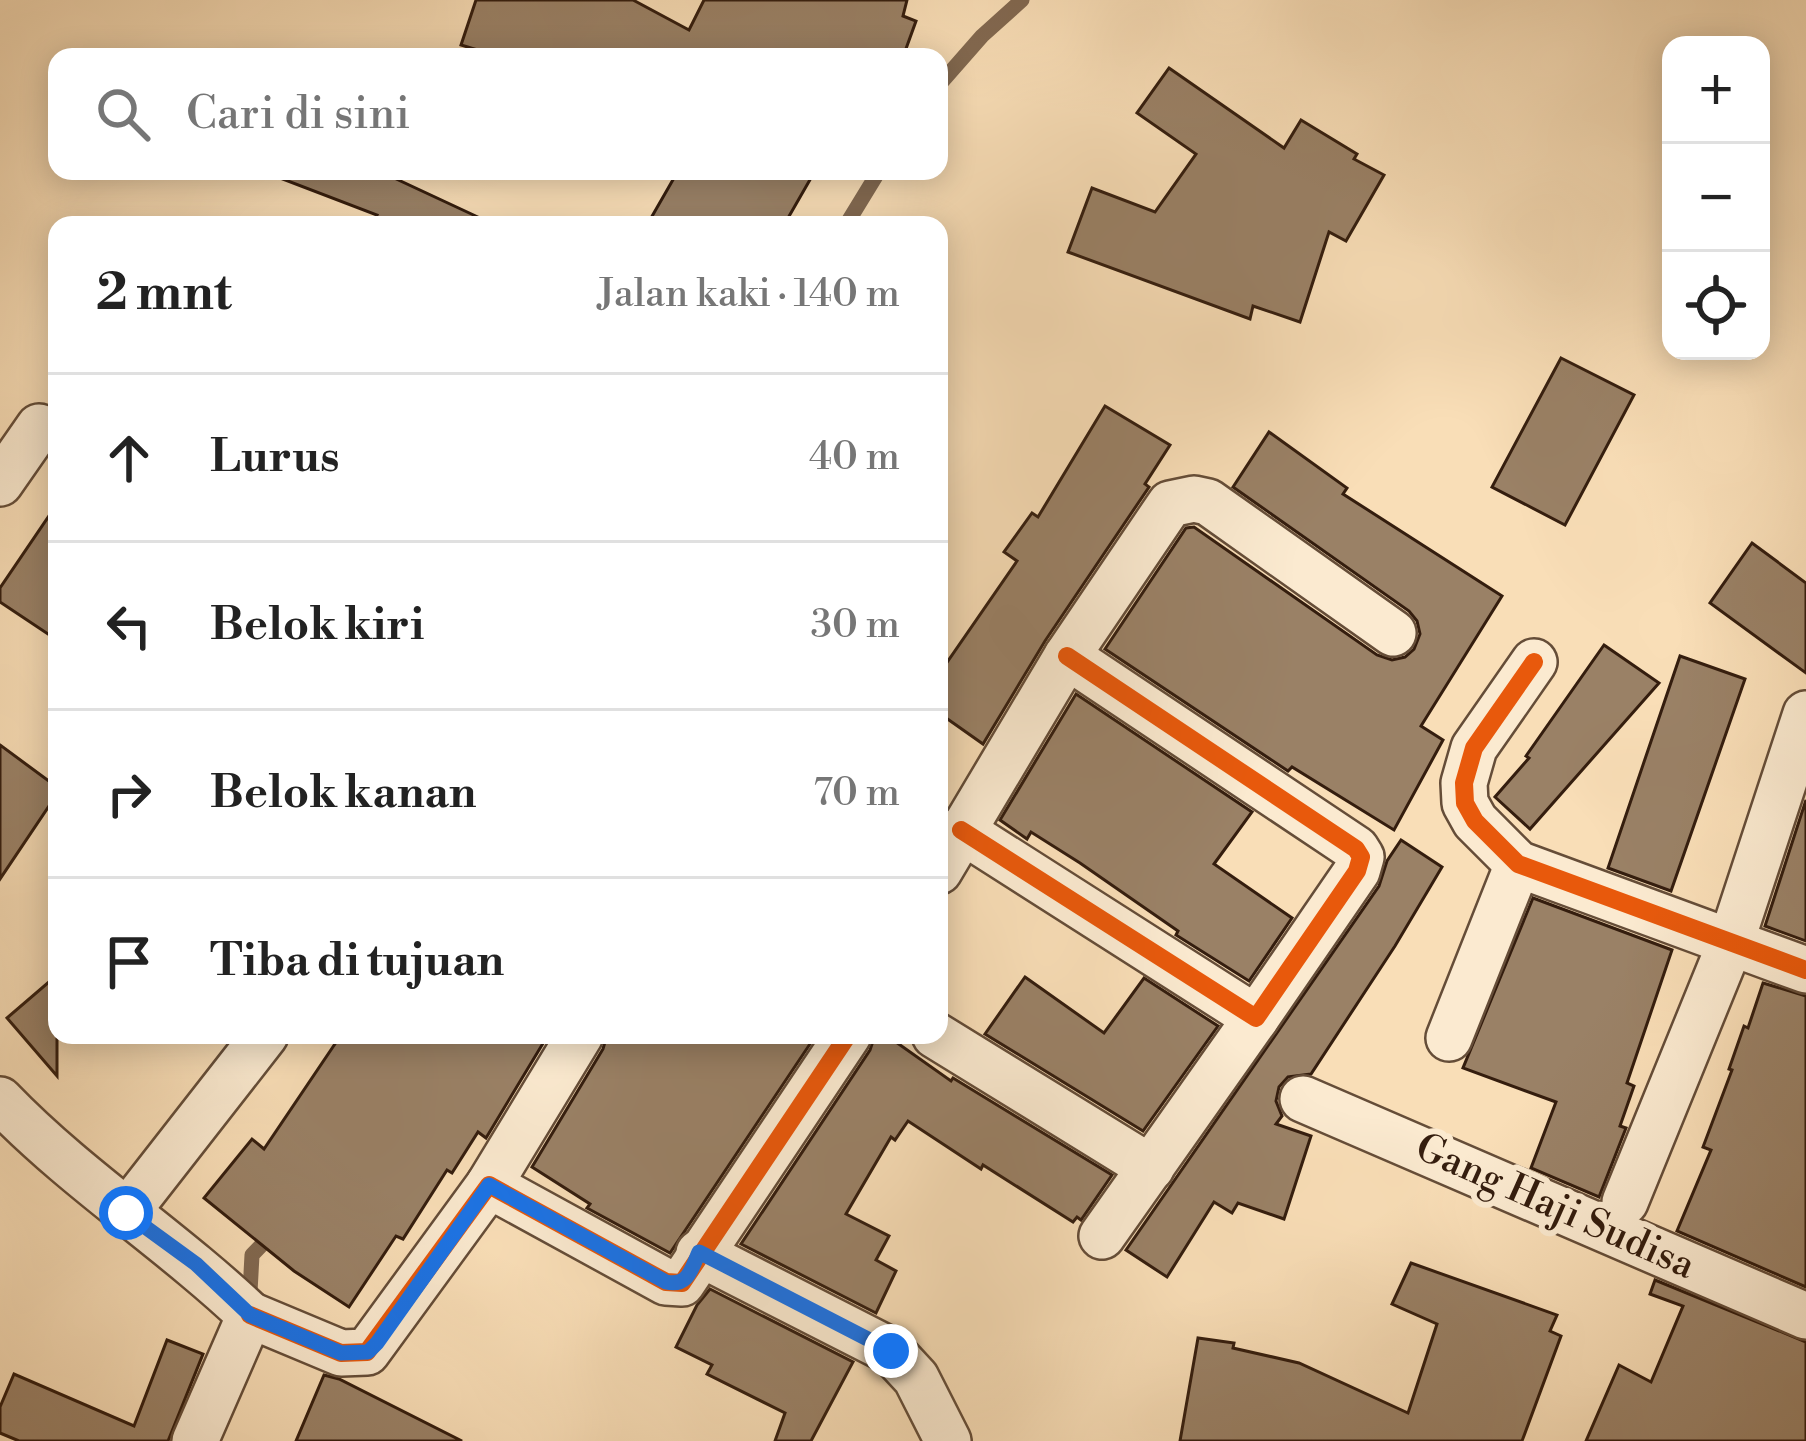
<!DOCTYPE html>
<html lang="id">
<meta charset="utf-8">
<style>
:root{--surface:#fff;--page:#f6f6f6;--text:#222;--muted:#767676;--line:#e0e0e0}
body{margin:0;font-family:"Libre Bodoni",serif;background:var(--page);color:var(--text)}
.controls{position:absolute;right:36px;top:36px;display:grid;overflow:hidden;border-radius:24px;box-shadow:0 6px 30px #0003}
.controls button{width:108px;height:108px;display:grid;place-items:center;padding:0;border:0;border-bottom:3px solid var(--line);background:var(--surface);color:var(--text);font:60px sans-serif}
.stop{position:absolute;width:36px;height:36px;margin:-27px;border:9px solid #1a73e8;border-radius:50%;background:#fff}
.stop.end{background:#1a73e8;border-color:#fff;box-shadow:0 3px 12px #0008}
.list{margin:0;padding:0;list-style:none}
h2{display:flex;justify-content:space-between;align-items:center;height:156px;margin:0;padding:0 48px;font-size:51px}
h2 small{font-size:39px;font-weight:400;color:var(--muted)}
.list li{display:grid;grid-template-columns:78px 1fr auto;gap:36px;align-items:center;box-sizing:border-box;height:168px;padding:0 48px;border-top:3px solid var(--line)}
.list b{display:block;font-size:45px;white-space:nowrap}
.list em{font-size:39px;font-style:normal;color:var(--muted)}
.icon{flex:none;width:66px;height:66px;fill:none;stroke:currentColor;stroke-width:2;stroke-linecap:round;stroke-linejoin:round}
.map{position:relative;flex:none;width:1806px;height:1441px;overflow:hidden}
.search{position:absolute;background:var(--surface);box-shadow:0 6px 30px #0003;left:48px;top:48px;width:900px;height:132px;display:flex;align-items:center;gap:30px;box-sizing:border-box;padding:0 42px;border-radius:24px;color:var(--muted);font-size:45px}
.panel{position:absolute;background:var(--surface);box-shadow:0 6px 30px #0003;left:48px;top:216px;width:900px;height:828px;border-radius:24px}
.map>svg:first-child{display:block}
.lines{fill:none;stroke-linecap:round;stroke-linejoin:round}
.stream{stroke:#826951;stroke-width:15}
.building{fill:#9a8166;stroke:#341d0e;stroke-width:3}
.street-casing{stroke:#654d38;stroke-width:50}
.street{stroke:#fbead0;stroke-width:45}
.cycleway-casing{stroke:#fbead0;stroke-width:26}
.cycleway{stroke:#e8590c;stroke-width:18}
.route{stroke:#1a73e8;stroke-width:15}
.labels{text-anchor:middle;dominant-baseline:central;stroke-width:12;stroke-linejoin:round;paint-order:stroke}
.street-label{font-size:39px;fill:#341d0e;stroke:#fbead0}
</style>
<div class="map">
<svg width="1806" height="1441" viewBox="0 0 1806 1441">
<rect width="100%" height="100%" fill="#f9deb7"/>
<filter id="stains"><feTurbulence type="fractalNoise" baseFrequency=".00167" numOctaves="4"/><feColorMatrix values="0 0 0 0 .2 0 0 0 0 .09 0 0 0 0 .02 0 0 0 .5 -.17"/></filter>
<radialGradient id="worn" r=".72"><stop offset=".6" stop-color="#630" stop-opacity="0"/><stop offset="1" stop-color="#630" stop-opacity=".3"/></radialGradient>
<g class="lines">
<g class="stream">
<polyline points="939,85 982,36 1022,0"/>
<polyline points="846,225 879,171"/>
<polyline points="255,1299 250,1292 252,1255 274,1232"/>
</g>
</g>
<g class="building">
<polygon points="476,0 633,0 689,30 704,0 907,0 903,16 916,21 903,57 479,57 481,51 461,45"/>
<polygon points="1169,68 1284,148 1301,120 1357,154 1354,159 1384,175 1346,241 1329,232 1300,322 1253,306 1250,319 1068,252 1092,188 1155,212 1196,154 1137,113"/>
<polygon points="272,171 379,171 495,225 372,225 377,215 272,175"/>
<polygon points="678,171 815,171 784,225 647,225"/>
<polygon points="1561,358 1634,395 1565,525 1492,487"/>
<polygon points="1105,406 1170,445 1145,484 1149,487 1045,641 983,744 939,713 939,674 1017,561 1004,552 1032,513 1038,517"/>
<polygon points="1269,432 1347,488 1343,494 1502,596 1421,726 1443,740 1394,830 1292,767 1288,771 1105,649 1186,528 1194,527 1377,655 1392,660 1405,657 1414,649 1420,634 1417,621 1409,611 1233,487"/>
<polygon points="57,504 57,640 0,602 0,588"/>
<polygon points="1752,543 1806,583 1806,673 1710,603"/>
<polygon points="1604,645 1659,683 1530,829 1495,797 1529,758 1526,756"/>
<polygon points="1680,656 1745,679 1671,891 1608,868"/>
<polygon points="1076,694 1252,812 1214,864 1292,918 1249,981 1176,935 1178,931 1080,863 1031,832 1027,839 1000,820"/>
<polygon points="0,745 57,787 57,794 0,879"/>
<polygon points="1806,800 1806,941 1765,926"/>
<polygon points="1401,840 1442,867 1395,946 1311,1074 1288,1077 1279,1087 1276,1101 1282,1116 1276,1124 1311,1136 1284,1219 1238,1203 1232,1213 1214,1202 1167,1277 1126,1250 1379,886 1387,861"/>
<polygon points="1533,898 1672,950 1627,1083 1634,1086 1620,1126 1626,1128 1599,1197 1531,1168 1556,1102 1463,1068"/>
<polygon points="57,975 57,1076 7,1018"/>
<polygon points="1025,977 1104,1033 1144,978 1218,1026 1143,1131 985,1034"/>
<polygon points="1763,983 1806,996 1806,1287 1677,1231 1711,1150 1703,1147 1732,1070 1729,1069 1744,1026 1748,1028"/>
<polygon points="341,1035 548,1035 486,1138 478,1132 452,1173 447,1170 403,1239 396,1236 349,1307 294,1271 204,1198 252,1139 264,1149"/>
<polygon points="607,1035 816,1035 670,1253 587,1208 590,1204 532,1167 603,1049"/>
<polygon points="875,1035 886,1035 951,1081 953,1078 1112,1175 1081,1220 1077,1217 1073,1222 983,1165 981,1169 908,1121 895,1140 891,1137 846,1214 889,1236 876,1260 896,1271 876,1313 741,1244 870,1050"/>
<polygon points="1411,1263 1557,1315 1550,1331 1561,1336 1522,1441 1180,1441 1198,1338 1234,1343 1233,1348 1299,1363 1408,1413 1437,1324 1392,1304"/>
<polygon points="1655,1280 1806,1342 1806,1441 1586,1441 1619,1365 1651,1382 1683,1306 1650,1294"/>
<polygon points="710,1289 853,1362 811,1441 775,1441 785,1413 707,1374 712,1365 676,1347 697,1305"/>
<polygon points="167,1340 203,1354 168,1441 19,1441 0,1433 0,1407 14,1374 134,1426"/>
<polygon points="324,1375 339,1379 462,1441 296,1441"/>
</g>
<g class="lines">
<g class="street-casing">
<g id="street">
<polyline points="0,483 39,427"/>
<polyline points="1534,662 1474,748 1464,783 1465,803 1475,821 1518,864 1806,970"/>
<polyline points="961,830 1256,1018 1357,871 1361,857 1356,849 1067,656"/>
<polyline points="939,871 1067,656 1170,504 1194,499 1208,502 1393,633"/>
<polyline points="935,1035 1151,1168"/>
<polyline points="1449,1038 1518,864"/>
<polyline points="1303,1099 1806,1316"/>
<path d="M 0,1100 C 77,1180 170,1239 250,1315 L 195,1441"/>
<polyline points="489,1185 580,1035"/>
<polyline points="1625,1202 1731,942 1806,714"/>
<polyline points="126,1213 265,1035"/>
<polyline points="1102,1236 1256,1018"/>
<polyline points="699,1253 891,1351 916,1378 948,1441"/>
<polyline points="250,1315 341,1353 367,1352 489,1185 666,1282 682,1283 848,1035"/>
</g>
</g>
<use href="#street" class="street"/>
<g class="cycleway-casing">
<g id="cycleway">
<polyline points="1534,662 1474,748 1464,783 1465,803 1475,821 1518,864 1806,970"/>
<polyline points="961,830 1256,1018 1357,871 1361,857 1356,849 1067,656"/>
<polyline points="250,1315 341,1353 367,1352 489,1185 666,1282 682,1283 848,1035"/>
</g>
</g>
<use href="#cycleway" class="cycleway"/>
</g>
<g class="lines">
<path class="route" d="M 126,1213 L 196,1264 L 250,1315 L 341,1353 L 368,1352 L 377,1343 L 489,1185 L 666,1282 C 688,1287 691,1270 699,1252 L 891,1351"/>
</g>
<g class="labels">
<g class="street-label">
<text transform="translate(1555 1207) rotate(24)">Gang Haji Sudisa</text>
</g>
</g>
<rect width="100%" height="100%" filter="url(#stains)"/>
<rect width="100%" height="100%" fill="url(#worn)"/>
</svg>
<div class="controls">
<button>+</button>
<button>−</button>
<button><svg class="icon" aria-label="locate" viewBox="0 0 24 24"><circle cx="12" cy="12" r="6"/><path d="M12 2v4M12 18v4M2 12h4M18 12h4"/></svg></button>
</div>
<div class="stop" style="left:126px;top:1213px"></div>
<div class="stop end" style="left:891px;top:1351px"></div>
<div class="search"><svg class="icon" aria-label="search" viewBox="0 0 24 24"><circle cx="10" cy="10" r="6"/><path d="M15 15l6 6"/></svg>Cari di sini</div>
<section class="panel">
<h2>2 mnt<small>Jalan kaki · 140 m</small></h2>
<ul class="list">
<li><svg class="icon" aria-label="ahead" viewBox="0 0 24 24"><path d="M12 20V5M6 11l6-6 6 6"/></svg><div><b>Lurus</b></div><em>40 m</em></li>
<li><svg class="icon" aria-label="left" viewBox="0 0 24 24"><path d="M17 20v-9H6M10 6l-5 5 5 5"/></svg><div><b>Belok kiri</b></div><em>30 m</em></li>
<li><svg class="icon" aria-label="right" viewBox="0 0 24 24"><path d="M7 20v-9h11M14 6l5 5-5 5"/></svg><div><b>Belok kanan</b></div><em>70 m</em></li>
<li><svg class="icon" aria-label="arrive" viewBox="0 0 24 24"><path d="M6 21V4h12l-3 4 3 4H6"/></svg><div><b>Tiba di tujuan</b></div></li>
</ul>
</section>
</div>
